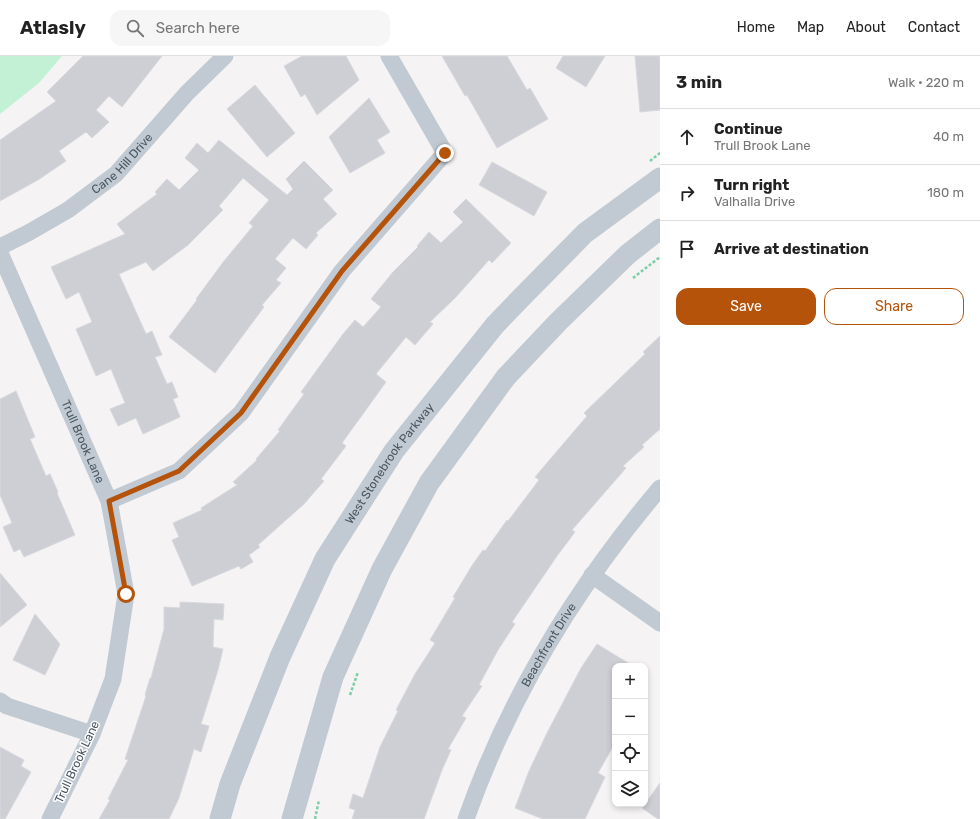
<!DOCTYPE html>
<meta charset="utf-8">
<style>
:root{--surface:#fff;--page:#f6f6f6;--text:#222;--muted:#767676;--line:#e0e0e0;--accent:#b45309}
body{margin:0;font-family:Rubik,sans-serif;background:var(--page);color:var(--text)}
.controls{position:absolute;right:12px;bottom:12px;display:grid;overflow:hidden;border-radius:8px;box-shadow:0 2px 6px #0003}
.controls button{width:36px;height:36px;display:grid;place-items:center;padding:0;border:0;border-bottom:1px solid var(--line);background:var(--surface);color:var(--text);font:20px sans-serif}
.stop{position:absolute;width:12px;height:12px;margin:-9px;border:3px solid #b45309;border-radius:50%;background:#fff}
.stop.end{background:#b45309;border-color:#fff;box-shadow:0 1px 4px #0008}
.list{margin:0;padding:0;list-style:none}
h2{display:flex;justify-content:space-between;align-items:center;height:52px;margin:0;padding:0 16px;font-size:17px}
h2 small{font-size:13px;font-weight:400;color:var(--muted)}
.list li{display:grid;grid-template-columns:26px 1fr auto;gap:12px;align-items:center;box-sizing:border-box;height:56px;padding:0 16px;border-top:1px solid var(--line)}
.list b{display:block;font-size:15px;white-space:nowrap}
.list p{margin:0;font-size:13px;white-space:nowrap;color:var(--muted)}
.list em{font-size:13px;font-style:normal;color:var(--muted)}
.actions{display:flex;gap:8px;padding:12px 16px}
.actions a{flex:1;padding:9px 0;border:1px solid var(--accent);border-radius:12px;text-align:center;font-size:14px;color:var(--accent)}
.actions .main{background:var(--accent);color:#fff}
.icon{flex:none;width:22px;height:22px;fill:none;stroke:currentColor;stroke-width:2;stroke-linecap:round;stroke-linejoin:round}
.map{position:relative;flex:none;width:660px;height:763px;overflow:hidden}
header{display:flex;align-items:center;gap:24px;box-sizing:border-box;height:56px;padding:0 20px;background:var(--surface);border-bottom:1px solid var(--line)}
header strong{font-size:19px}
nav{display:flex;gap:22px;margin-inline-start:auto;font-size:14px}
.search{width:280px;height:36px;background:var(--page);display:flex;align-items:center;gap:10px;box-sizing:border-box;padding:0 14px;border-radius:12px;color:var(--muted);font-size:15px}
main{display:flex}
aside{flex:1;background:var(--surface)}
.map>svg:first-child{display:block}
.green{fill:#c3f1d5}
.building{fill:#cdcfd5;stroke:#d7d9de}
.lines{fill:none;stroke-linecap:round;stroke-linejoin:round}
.path{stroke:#7ad0a6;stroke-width:2.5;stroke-dasharray:3 2;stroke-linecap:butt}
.minor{stroke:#c1cad2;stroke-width:17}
.tertiary{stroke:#c1cad2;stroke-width:21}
.route{stroke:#b45309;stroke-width:5}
.labels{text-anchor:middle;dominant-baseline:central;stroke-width:3;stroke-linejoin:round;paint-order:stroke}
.street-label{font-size:12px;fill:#4a5661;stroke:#fff}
</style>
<header>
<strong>Atlasly</strong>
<div class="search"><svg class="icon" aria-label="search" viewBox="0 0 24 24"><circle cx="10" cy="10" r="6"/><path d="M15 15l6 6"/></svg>Search here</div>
<nav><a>Home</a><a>Map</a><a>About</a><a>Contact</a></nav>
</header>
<main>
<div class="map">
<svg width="660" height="763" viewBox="0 0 660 763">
<rect width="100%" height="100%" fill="#f5f3f3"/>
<polygon class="green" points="0,0 62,0 39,27 0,58"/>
<g class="building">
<polygon points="83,0 162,0 122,51 109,40 96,54 109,66 92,82 86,76 59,95 66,105 38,124 0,145 0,84 56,45 47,36"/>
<polygon points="302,0 346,0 359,24 317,59 305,38 301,41 284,10"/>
<polygon points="442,0 507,0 527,34 530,32 548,63 497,92 467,39 465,40"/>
<polygon points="563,0 605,0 586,31 556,12"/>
<polygon points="635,0 660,0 660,54 640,56"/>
<polygon points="255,29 295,77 267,101 227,53"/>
<polygon points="369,42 390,76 377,84 385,97 350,117 329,81"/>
<polygon points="219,84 287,139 293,133 286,123 304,105 333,134 323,143 337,158 316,177 318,179 306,193 293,182 275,203 286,212 276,224 281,227 262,249 264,251 215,317 169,281 197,244 196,243 224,205 253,170 249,167 269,144 243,122 219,150 223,154 188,189 153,215 146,206 119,218 146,278 152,275 162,299 155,301 167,328 172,326 178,341 173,343 180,361 143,378 136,362 118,370 110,353 125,347 111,313 96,320 76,273 92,266 79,236 66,243 51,211 125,178 117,168 157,138 155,136 167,123 179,134 199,114 185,102 197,87 208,97"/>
<polygon points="492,106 547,136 534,160 479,129"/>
<polygon points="466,143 511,187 492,207 489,204 456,241 430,266 433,268 415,289 406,281 376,318 386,326 342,387 346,390 321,423 324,425 304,448 258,489 260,491 249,499 253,506 241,513 239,510 192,530 172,484 179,481 173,467 202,454 201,452 237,429 233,426 257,404 256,403 280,375 278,374 304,338 301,336 343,278 355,264 363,271 381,251 371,243 393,216 418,191 417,190 429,176 441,187 463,166 453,156"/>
<polygon points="660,280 660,373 642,389 644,391 623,410 626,412 572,474 575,476 557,500 512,566 515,568 498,594 479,629 482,630 462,660 466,662 448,693 451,694 442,714 424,763 352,763 355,754 349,752 353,738 363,742 380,691 398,655 396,654 415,618 435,587 430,584 455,542 453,541 473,508 483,494 485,495 507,464 508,465 539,424 535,421 587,360 584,357 645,298 643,296"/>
<polygon points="16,335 35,381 30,383 46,420 50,418 58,436 57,437 75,479 24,501 20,493 14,496 3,471 12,467 0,439 0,343"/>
<polygon points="0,517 27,549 0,571"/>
<polygon points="180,546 224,548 223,564 214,563 213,591 223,593 218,614 201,668 209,670 201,696 194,693 179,742 169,763 99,763 110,744 108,743 128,704 125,703 146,640 145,639 150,622 151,622 164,573 164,551 180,552"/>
<polygon points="35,558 60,588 45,619 13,604"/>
<polygon points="597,588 633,610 615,610 615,687 598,717 605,721 585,763 543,763 515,752 529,715 547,677 581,612"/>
<polygon points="0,691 24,704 21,710 31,716 5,763 0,763"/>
<polygon points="660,727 660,763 658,763 642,752"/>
</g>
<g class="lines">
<g class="path">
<polyline points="650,105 660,97"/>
<polyline points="633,222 660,201"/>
<polyline points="350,639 358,616"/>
<polyline points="315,763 319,744"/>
</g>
<g class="minor">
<path id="s1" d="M 0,191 L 28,177 L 68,154 L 116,118 L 187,37 L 225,0"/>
<path id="s2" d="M 0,197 L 109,445 L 126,538 L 113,623 L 92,678 L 50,763"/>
<polyline points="109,445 179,415 241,357 342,215 445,97 389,0"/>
<polyline points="592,519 660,567"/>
<polyline points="0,645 7,650 92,678"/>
<path id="s3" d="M 466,763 C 509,641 577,530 660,432"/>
</g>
<g class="tertiary">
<path id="s4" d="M 220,763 L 230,728 L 280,601 L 325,503 L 394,395 L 495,269 L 518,245 L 585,177 L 660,122"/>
<polyline points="292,763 333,621 382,513 429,427 506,321 558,266 628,198 660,173"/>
</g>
</g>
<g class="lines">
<polyline class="route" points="126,538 109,445 179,415 241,357 342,215 445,97"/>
</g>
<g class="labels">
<g class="street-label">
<text stroke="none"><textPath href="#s1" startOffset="149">Cane Hill Drive</textPath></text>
<text stroke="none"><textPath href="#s2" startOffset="206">Trull Brook Lane</textPath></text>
<text stroke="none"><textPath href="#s4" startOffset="396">West Stonebrook Parkway</textPath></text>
<text stroke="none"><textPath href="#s3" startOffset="193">Beachfront Drive</textPath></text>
<text transform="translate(77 706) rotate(-65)">Trull Brook Lane</text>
</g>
</g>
</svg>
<div class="controls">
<button>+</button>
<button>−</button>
<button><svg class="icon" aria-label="locate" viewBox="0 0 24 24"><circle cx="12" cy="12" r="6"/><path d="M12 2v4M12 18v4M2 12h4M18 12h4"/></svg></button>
<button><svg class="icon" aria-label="layers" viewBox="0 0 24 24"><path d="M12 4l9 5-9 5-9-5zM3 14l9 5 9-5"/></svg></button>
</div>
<div class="stop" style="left:126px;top:538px"></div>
<div class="stop end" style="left:445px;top:97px"></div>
</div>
<aside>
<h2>3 min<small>Walk · 220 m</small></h2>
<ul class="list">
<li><svg class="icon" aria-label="ahead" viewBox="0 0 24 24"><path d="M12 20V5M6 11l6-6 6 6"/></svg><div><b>Continue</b><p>Trull Brook Lane</p></div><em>40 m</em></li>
<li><svg class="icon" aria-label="right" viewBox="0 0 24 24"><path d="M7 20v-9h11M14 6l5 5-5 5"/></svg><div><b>Turn right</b><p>Valhalla Drive</p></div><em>180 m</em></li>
<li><svg class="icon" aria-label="arrive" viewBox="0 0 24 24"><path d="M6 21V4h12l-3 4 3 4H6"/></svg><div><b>Arrive at destination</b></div></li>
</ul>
<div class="actions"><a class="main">Save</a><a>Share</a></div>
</aside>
</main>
